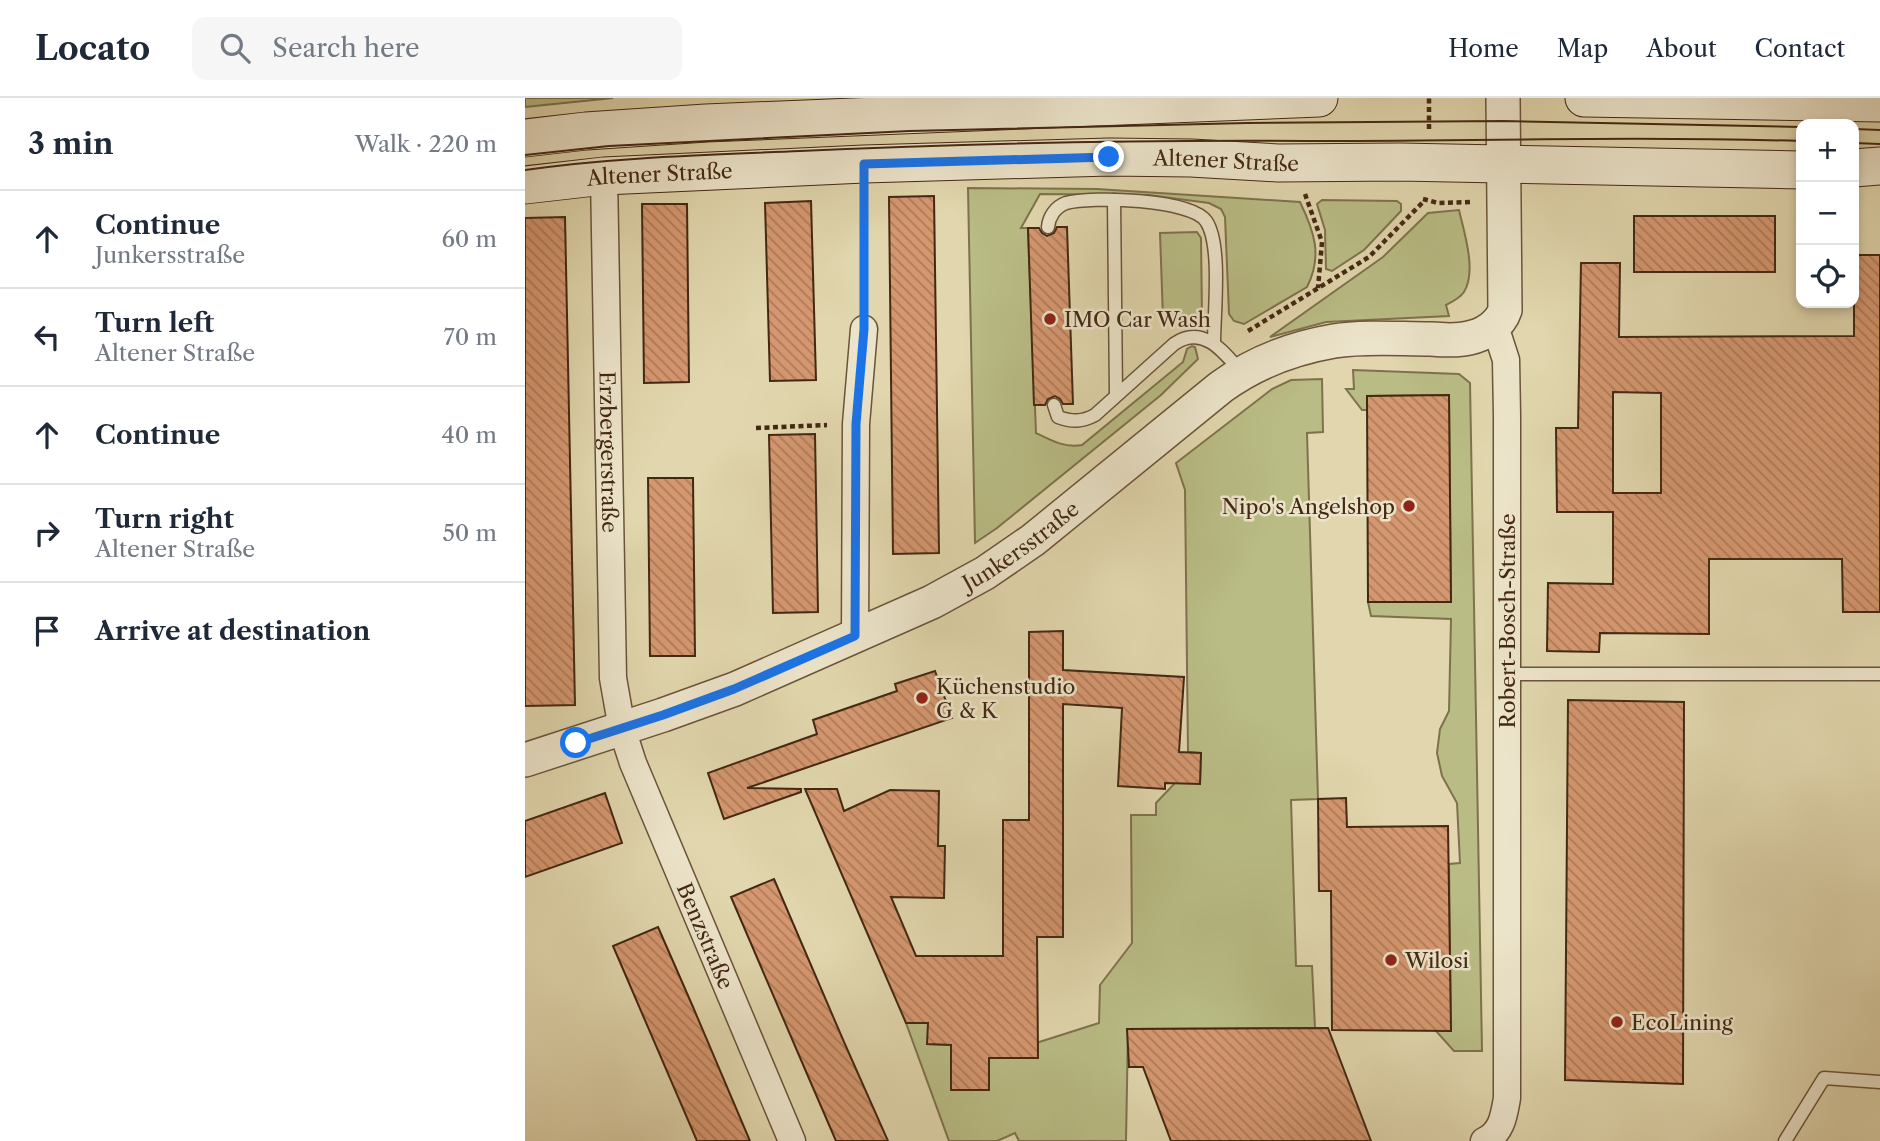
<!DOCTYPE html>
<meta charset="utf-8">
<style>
:root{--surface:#fff;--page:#f6f6f7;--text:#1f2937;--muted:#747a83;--line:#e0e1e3}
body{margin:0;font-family:"Libre Caslon Text",serif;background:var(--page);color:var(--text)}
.controls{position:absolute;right:21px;top:21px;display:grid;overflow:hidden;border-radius:14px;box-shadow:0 4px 10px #0003}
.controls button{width:63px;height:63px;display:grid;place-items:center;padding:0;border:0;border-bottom:2px solid var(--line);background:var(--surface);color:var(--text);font:35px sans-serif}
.stop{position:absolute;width:21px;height:21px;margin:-16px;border:5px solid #1a73e8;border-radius:50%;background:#fff}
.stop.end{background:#1a73e8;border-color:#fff;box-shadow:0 2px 7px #0008}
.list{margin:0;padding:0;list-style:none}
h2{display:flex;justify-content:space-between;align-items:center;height:91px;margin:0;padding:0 28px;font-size:30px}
h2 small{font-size:23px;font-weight:400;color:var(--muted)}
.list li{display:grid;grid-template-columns:46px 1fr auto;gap:21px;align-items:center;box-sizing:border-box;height:98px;padding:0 28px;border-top:2px solid var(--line)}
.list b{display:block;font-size:26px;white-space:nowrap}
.list p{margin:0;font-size:23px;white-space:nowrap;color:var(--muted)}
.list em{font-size:23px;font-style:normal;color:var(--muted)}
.icon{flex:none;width:38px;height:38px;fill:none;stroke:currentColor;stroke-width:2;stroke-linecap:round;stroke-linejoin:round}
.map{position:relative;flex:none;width:1355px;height:1043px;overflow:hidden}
header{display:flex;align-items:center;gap:42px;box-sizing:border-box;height:98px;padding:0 35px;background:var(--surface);border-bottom:2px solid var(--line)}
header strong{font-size:33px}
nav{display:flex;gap:38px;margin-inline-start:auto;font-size:24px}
.search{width:490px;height:63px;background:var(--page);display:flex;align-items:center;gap:18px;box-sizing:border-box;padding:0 24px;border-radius:14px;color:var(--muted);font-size:26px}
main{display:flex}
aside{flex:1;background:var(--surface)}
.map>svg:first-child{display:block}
.grass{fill:#b9bc85;stroke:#7e724c;stroke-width:2}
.building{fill:url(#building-back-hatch);stroke:#442812;stroke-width:2;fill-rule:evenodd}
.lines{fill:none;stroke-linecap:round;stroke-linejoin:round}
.service-casing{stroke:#6b5439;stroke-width:15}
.minor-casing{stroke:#6b5439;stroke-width:29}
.tertiary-casing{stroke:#6b5439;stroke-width:36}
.secondary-casing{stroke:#442812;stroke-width:39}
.path{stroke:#442812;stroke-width:4.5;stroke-dasharray:5 3.5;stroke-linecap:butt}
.service{stroke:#ece4ca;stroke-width:12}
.minor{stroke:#ece4ca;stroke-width:26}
.tertiary{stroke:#ece4ca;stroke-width:33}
.secondary{stroke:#ece4ca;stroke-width:37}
.tram{stroke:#442812;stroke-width:2}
.route{stroke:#1a73e8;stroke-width:9}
.poi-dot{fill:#8f2418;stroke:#ece4ca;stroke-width:2.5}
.labels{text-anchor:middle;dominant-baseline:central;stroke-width:5;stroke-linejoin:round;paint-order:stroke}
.street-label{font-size:21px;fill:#442812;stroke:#ece4ca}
.poi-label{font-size:21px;fill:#442812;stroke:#ece4ca;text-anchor:start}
</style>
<header>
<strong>Locato</strong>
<div class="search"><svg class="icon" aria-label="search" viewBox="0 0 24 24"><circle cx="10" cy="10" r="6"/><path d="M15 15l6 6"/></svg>Search here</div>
<nav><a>Home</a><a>Map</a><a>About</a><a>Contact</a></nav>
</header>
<main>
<aside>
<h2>3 min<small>Walk · 220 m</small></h2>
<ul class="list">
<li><svg class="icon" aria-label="ahead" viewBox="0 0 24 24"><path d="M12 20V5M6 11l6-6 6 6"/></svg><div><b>Continue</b><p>Junkersstraße</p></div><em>60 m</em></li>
<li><svg class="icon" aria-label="left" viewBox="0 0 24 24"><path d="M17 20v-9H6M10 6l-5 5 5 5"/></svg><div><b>Turn left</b><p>Altener Straße</p></div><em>70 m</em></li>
<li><svg class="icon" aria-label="ahead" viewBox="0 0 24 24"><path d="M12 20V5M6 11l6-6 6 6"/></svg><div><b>Continue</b></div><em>40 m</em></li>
<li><svg class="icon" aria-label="right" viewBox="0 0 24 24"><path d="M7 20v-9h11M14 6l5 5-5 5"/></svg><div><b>Turn right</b><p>Altener Straße</p></div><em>50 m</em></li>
<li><svg class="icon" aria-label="arrive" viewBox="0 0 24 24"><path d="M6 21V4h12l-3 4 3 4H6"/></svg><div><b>Arrive at destination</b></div></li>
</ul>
</aside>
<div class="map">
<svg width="1355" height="1043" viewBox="0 0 1355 1043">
<defs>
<pattern id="building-back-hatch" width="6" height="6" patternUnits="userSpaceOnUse" patternTransform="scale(1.75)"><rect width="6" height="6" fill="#d5976f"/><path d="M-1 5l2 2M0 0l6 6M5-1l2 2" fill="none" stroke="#ae7b5a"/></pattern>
</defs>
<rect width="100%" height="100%" fill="#e1d6ad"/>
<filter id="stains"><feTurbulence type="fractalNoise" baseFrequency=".00286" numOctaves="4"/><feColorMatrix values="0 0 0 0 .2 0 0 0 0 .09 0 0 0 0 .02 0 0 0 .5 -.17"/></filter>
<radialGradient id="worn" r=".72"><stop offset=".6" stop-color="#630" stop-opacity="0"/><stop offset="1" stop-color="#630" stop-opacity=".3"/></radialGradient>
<g class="grass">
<polygon points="0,0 88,0 0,9"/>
<path d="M 443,90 L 572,91 L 775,104 C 789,133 798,158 782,189 L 719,226 L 709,223 L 704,216 L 700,119 L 696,111 L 684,105 L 623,97 L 515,96 L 496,130 L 503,130 L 511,335 C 527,343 540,350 557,347 L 658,264 L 662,251 L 667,248 L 670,249 L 673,261 L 636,297 L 472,430 L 450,445 Z"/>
<polygon points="797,102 872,103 876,106 876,113 839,152 807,173 801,171 800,132 792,106"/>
<path d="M 934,112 C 939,134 952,173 939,194 C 935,200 927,204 921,207 L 924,218 L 801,224 L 745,239 L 858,159 L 903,115 Z"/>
<polygon points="672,134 676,140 677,220 638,221 635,135"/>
<polygon points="828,272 934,276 945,285 957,953 929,953 911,933 926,933 924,766 935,765 932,705 917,678 912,655 915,631 924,613 926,521 846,518 843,504 926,504 924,297 842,298 842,312 837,312 821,291 829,291"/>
<polygon points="797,281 798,334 782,335 793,701 766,702 771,868 787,868 790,930 603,931 601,1043 494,1043 490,1035 472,1043 424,1043 381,925 403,925 403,946 426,947 426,992 463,992 464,960 574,925 575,887 607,845 606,717 631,717 631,705 650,685 675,685 676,655 663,654 660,392 651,365 747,291 766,282"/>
</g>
<g class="building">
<polygon points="409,98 414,455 368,456 364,99"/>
<polygon points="286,103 291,282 245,283 240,105"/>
<polygon points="117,106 162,106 164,284 119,285"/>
<rect x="1109" y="118" width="141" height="56"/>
<polygon points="40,119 50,607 0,608 0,120"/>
<polygon points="532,129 542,129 548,306 538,306 535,301 530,298 523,301 520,307 509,307 503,130 514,130 517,135 522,138 529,135"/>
<path d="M 1329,157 L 1355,157 L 1355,514 L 1318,514 L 1317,461 L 1184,461 L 1184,536 L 1075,535 L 1074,554 L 1022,553 L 1023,485 L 1088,486 L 1088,414 L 1032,414 L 1031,330 L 1053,330 L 1056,165 L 1095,165 L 1094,239 L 1329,238 ZM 1088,294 L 1136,295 L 1136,395 L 1088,395 Z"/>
<polygon points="924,297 926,504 843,504 842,298"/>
<polygon points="290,336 293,514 248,515 244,337"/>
<polygon points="123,380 168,380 170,558 125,558"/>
<polygon points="538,533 538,572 659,579 654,654 676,655 675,686 640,685 640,691 593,688 597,610 538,606 538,839 512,839 513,960 464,960 464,992 426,992 426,947 402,946 403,925 381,925 280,691 312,691 319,713 365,692 414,693 413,748 420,748 419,800 366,799 391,858 478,858 478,722 504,722 504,534"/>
<polygon points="410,573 427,620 222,690 276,691 276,694 199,721 183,675 292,636 288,622 372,593 370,586"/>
<polygon points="1043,602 1159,604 1158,986 1040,982"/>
<polygon points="80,695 97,745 0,779 0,723"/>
<polygon points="821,700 822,729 923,728 926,933 807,932 806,793 794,793 793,701"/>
<polygon points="249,781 319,944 363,1043 311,1043 276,962 206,799"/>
<polygon points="133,829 168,909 225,1043 172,1043 88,848"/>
<polygon points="803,930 846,1043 646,1043 618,969 604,969 602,931"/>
</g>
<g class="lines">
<g class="service-casing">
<g id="service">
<polyline points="589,102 591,296"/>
<path d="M 523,129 C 524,119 530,109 541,105 C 566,98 666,101 681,123 C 697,146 689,215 689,245"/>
<path d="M 529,307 L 533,319 C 547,324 557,324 570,317 L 649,246 C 678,226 699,254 716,274"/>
<polyline points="982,576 1355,576"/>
<polyline points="1260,1043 1299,980 1355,984"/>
</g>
</g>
<g class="minor-casing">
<g id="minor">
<path id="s1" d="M 79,78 L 88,580 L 97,631 L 108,665 L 267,1043"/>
<polyline points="330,538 331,326 339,231"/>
<path d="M 959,1043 C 977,1035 979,1017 982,1000 L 982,318 L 981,262 L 970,228"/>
</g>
</g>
<g class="tertiary-casing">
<g id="tertiary">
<path id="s2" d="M 0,662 L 138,617 L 210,591 L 407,504 L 460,475 L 508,442 L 696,289 C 729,265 768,250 809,243 C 840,238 874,241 906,241 C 918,242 932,243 944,240 C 959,237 975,227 980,212 L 978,0"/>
</g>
</g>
<g class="secondary-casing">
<g id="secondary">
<polyline points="1059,0 1355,5"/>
<polyline points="0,40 61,33 181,25 794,0"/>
<polyline points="1329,70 1355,68"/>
<path id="s3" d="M 0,87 L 79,78 L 339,66 L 584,59 L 666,60 L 753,65 L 875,64 L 1276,72"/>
</g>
</g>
<g class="path">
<polyline points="904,31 904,0"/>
<polyline points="780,96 797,144 793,190"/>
<polyline points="898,101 913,105 948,104"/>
<polyline points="339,206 339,99"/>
<polyline points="723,233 844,159 900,102"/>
<polyline points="231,330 302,327"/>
</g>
<use href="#service" class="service"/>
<use href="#minor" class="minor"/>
<use href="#tertiary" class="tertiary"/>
<use href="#secondary" class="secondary"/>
<g class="tram">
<polyline points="1329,31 1355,32"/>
<polyline points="1329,45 1355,46"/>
<polyline points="0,57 84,48 384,33 722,25 978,23 1276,29"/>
<path d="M 0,72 C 91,59 183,57 275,53 C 444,45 613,42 782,43 C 947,43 1112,38 1276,43"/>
</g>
</g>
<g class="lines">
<polyline class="route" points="51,645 138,617 209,591 330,538 331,326 339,231 339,66 584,59"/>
</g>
<g class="poi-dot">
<circle cx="525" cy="221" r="7"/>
<circle cx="884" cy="408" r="7"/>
<circle cx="397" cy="600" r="7"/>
<circle cx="866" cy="862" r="7"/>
<circle cx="1092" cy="924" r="7"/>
</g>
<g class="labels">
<g class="street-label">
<text stroke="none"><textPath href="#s3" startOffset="702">Altener Straße</textPath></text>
<text stroke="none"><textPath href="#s3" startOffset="135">Altener Straße</textPath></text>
<text stroke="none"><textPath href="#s1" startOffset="276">Erzbergerstraße</textPath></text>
<text stroke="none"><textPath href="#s2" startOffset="542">Junkersstraße</textPath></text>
<text transform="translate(982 523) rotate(-90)">Robert-Bosch-Straße</text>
<text stroke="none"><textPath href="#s1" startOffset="777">Benzstraße</textPath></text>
</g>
<g class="poi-label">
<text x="539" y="221">IMO Car Wash</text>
<text x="870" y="408" text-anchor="end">Nipo's Angelshop</text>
<text x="411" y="588">Küchenstudio<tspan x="411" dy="24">G &amp; K</tspan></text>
<text x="880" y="862">Wilosi</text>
<text x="1106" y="924">EcoLining</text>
</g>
</g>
<rect width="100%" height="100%" filter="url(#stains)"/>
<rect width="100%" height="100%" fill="url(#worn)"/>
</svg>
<div class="controls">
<button>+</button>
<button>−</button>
<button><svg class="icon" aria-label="locate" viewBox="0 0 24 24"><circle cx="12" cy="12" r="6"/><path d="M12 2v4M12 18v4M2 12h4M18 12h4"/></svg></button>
</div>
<div class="stop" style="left:51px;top:645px"></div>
<div class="stop end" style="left:584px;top:59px"></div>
</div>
</main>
